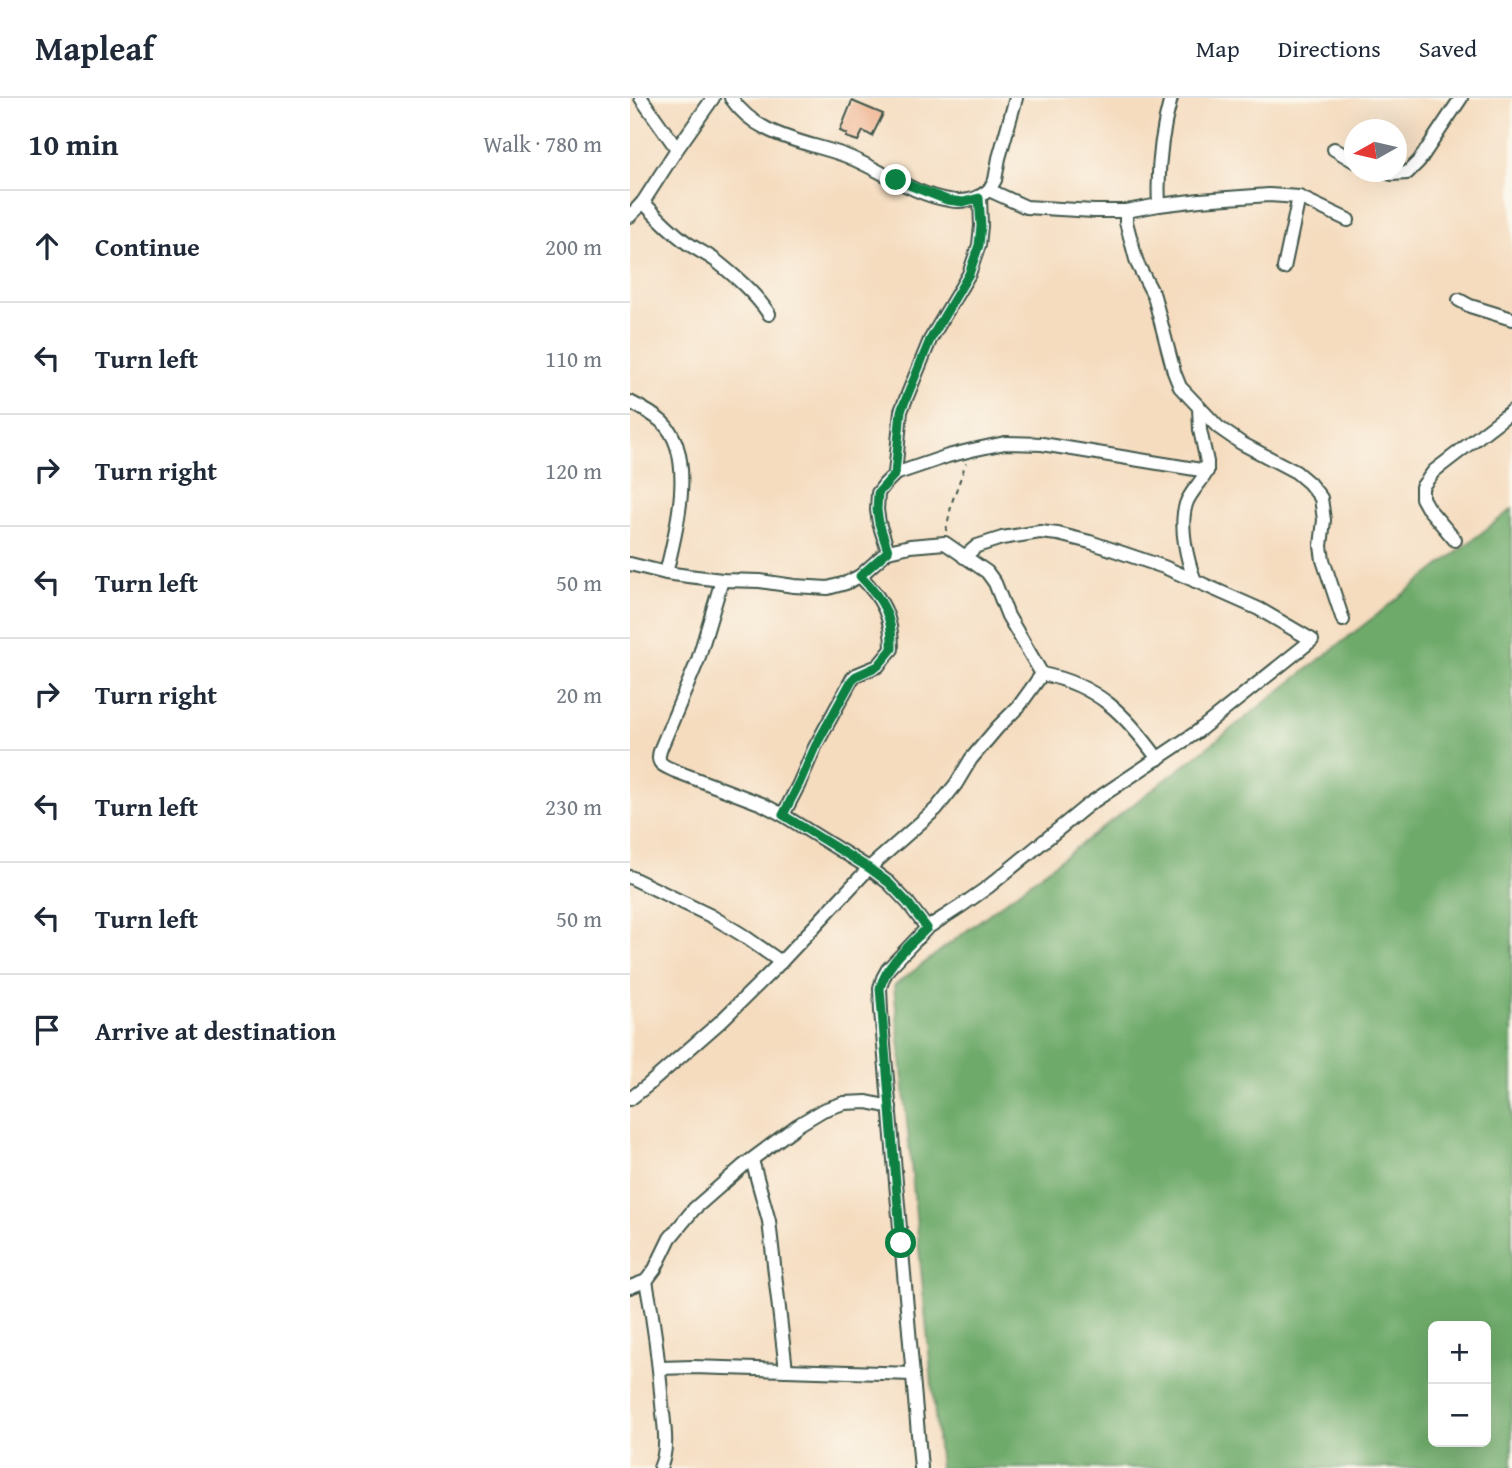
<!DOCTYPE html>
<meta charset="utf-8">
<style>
:root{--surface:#fff;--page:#f2f2f3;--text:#1f2937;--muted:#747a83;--line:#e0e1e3}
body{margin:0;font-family:"Gentium Book Plus",serif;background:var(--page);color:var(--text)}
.controls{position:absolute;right:21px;bottom:21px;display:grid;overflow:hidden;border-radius:10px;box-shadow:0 7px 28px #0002}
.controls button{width:63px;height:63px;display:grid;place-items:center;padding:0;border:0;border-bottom:2px solid var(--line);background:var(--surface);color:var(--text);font:35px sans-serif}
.compass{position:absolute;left:714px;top:21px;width:63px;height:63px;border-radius:50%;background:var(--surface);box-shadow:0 7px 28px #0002;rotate:262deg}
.stop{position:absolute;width:21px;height:21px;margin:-16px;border:5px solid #0b8043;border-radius:50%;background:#fff}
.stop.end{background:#0b8043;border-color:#fff;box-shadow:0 2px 7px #0008}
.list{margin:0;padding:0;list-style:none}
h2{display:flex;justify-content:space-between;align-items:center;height:91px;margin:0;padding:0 28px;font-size:30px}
h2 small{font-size:23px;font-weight:400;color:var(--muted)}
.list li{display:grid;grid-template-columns:46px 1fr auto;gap:21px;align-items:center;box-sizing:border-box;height:112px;padding:0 28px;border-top:2px solid var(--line)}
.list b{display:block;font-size:26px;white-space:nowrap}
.list em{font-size:23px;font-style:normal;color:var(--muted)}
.icon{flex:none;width:38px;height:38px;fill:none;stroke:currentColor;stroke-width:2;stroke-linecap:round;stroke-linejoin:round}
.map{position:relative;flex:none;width:882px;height:1370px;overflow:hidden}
header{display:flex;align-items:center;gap:42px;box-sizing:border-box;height:98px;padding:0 35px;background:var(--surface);border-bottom:2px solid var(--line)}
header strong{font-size:33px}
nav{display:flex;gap:38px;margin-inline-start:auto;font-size:24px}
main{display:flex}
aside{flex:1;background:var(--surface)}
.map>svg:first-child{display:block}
.forest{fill:#6eaa6b;stroke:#467450;stroke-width:2;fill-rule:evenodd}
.building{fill:#eeaa84}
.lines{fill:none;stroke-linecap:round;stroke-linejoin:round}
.street-casing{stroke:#3f5549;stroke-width:16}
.path{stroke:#3f5549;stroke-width:2;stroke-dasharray:5 5;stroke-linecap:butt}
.street{stroke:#fff;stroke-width:12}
.route{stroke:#0b8043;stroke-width:9}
</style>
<header>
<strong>Mapleaf</strong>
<nav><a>Map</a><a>Directions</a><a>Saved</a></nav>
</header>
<main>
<aside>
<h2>10 min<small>Walk · 780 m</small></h2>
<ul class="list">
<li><svg class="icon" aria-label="ahead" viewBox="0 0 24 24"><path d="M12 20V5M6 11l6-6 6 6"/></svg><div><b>Continue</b></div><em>200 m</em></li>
<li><svg class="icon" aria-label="left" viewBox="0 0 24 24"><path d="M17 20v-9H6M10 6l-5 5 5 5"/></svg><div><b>Turn left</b></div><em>110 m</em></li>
<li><svg class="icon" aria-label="right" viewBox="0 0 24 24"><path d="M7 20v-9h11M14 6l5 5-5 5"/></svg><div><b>Turn right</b></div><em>120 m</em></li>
<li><svg class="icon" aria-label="left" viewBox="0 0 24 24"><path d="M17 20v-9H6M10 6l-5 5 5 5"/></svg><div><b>Turn left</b></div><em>50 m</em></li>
<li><svg class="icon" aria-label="right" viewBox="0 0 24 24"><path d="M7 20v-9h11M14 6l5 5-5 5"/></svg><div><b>Turn right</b></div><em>20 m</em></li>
<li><svg class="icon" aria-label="left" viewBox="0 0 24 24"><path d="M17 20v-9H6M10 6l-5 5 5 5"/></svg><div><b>Turn left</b></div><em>230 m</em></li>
<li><svg class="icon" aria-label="left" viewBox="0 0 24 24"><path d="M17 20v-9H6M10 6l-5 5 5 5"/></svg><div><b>Turn left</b></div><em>50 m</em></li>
<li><svg class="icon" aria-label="arrive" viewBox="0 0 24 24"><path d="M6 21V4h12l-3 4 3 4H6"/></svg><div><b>Arrive at destination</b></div></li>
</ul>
</aside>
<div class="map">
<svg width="882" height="1370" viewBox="0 0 882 1370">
<rect width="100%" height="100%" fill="#fbf7ec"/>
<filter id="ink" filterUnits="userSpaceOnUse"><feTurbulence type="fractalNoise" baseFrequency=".0143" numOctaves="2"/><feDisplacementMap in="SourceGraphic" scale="14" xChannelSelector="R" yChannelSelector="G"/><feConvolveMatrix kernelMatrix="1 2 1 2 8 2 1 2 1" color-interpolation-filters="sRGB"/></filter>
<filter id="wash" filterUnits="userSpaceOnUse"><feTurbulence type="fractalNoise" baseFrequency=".00686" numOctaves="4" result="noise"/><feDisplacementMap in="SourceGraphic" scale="28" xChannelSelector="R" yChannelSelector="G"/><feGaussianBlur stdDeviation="1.57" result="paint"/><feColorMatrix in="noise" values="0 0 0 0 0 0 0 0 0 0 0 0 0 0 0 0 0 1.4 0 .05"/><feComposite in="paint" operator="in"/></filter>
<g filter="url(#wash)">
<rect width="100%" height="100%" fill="#f5dcbf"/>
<path class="forest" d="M 882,411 L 882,1370 L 310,1370 L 264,888 L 551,670 ZM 803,1228 L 856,1228 L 856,1344 L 803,1344 Z"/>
<g id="blocks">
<polygon class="building" points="222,3 253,16 242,38 233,33 228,43 216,39 217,36 210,33"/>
</g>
</g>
<g filter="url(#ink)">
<use href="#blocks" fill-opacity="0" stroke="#3f5549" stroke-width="2"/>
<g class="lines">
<g class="street-casing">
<g id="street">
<polyline points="11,0 47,51"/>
<path d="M 101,0 C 110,13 123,24 137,31 C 162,44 189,48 214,57 C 248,70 284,97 319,102 C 334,105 347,102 359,92 L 396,109 L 464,113 L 496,113"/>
<path d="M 541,0 C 531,36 527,70 529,107 L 496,113 L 496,124 L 507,165 L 524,198 L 544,274 L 550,289 L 588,329 L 611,345 L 666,374 L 679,385 L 691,400 L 694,422 L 691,448 L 693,462 L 713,522"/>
<polyline points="704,51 724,63"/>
<polyline points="755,74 762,76 777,75 789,63 831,0"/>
<polyline points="359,92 365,82 369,60 386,0"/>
<path d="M 13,104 C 27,119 41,133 57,145 C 66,151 76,156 85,162 C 105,178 125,195 139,216"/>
<polyline points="529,107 570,102 639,97 669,99 718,122"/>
<polyline points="0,118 13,104 47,51 83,0"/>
<polyline points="654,170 669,99"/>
<polyline points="829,202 840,208 882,221"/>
<path d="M 0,304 C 10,309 23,316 32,324 C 67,356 46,435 36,475"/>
<polyline points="569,309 570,332 577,364 577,373"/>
<polyline points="265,376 271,313 300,242 339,176 349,147 351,128 350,100"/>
<polyline points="825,442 797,409 792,400 792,389 804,373 882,313"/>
<path d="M 258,453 L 249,425 L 247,412 L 248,395 L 255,386 L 265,376 L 318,358 L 342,352 L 375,345 L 412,346 L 577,373 C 571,385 560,394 556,406 C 549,428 557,462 565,483"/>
<path d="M 0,466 L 36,475 L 58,478 L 92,482 L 130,483 L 164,488 L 198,490 L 216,485 L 230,478 L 258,453 L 280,448 L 315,445 L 357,474 L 365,485 L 378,518 L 412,576 C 468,587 496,617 528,661"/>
<path d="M 92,482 L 68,562 L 31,650 C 25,666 32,667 45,673 L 132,706 L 153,717 L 239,770 L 259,785 L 278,805 L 297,830"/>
<path d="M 153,717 L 169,686 L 185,649 L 222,581 L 226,577 L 248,568 L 262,551 C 262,519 253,501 230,478"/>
<polyline points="0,779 81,818 111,836 151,864"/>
<polyline points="0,1001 18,987 90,924 151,864 239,770 306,711 326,686 341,661 368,629 389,608 412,576"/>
<polyline points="122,1062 139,1123 156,1272"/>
<path d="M 16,1183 C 24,1224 29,1265 32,1306 C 34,1327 39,1350 30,1370"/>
<polyline points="0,1189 16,1183 25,1171 40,1140 64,1111 113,1068 168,1027 193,1012 214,1005 237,1004 260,1009"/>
<polyline points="29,1270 63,1269 283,1276"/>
<polyline points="291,1370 251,913 250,890 253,880 258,871 297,830 331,808 358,789 458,707 567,634 682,542 629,511 534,469 460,444 428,436 410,434 372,440 347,448 334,459"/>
</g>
</g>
<polyline class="path" points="316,433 322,404 336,365"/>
<use href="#street" class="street"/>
</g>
</g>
<g class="lines" filter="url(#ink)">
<path class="route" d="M 266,82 L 317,102 L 333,104 L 349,100 L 351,128 L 349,147 L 339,176 L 300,242 L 271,313 L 265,376 L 248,395 L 247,412 L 249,425 L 258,453 L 230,478 C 253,501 263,519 262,551 L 248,568 L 226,578 L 222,582 L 185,649 L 169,686 L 153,717 L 239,770 L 259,785 L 278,805 L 297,830 C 279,848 257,865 250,890 L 271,1145"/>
</g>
</svg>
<div class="controls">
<button>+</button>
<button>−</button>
</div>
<svg class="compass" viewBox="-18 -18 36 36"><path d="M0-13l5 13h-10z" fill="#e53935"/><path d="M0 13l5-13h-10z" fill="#747a83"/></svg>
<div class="stop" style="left:271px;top:1145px"></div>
<div class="stop end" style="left:266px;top:82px"></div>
</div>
</main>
